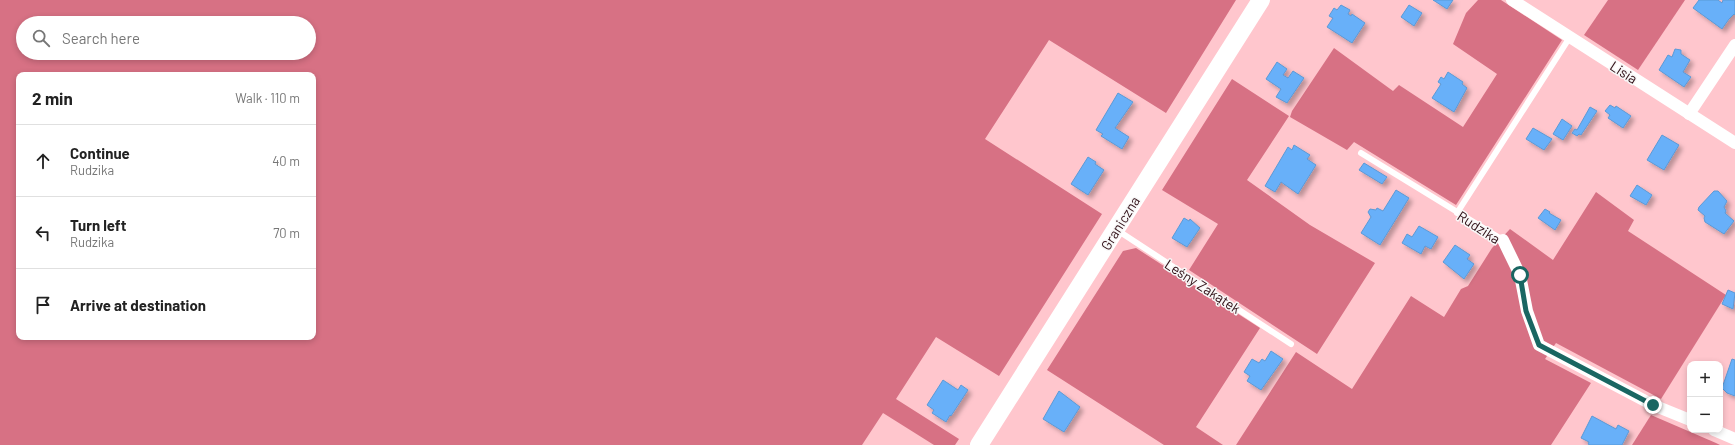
<!DOCTYPE html>
<meta charset="utf-8">
<style>
:root{--surface:#fff;--page:#f6f6f6;--text:#222;--muted:#767676;--line:#e0e0e0}
body{margin:0;font-family:Barlow,sans-serif;background:var(--page);color:var(--text)}
.controls{position:absolute;right:12px;bottom:12px;display:grid;overflow:hidden;border-radius:8px;box-shadow:0 2px 6px #0003}
.controls button{width:36px;height:36px;display:grid;place-items:center;padding:0;border:0;border-bottom:1px solid var(--line);background:var(--surface);color:var(--text);font:20px sans-serif}
.stop{position:absolute;width:12px;height:12px;margin:-9px;border:3px solid #196662;border-radius:50%;background:#fff}
.stop.end{background:#196662;border-color:#fff;box-shadow:0 1px 4px #0008}
.list{margin:0;padding:0;list-style:none}
h2{display:flex;justify-content:space-between;align-items:center;height:52px;margin:0;padding:0 16px;font-size:17px}
h2 small{font-size:13px;font-weight:400;color:var(--muted)}
.list li{display:grid;grid-template-columns:26px 1fr auto;gap:12px;align-items:center;box-sizing:border-box;height:72px;padding:0 16px;border-top:1px solid var(--line)}
.list b{display:block;font-size:15px;white-space:nowrap}
.list p{margin:0;font-size:13px;white-space:nowrap;color:var(--muted)}
.list em{font-size:13px;font-style:normal;color:var(--muted)}
.icon{flex:none;width:22px;height:22px;fill:none;stroke:currentColor;stroke-width:2;stroke-linecap:round;stroke-linejoin:round}
.map{position:relative;flex:none;width:1735px;height:445px;overflow:hidden}
.search{position:absolute;background:var(--surface);box-shadow:0 2px 6px #0003;left:16px;top:16px;width:300px;height:44px;display:flex;align-items:center;gap:10px;box-sizing:border-box;padding:0 14px;border-radius:22px;color:var(--muted);font-size:15px}
.panel{position:absolute;background:var(--surface);box-shadow:0 2px 6px #0003;left:16px;top:72px;width:300px;height:268px;border-radius:8px}
.map>svg:first-child{display:block}
.forest{fill:#d77184;fill-rule:evenodd}
.building{fill:#67b0f9;stroke:#5c99d5;filter:url(#shadow)}
.lines{fill:none;stroke-linecap:round;stroke-linejoin:round}
.lane{stroke:#fff;stroke-width:6}
.street{stroke:#fff;stroke-width:12}
.secondary{stroke:#fff;stroke-width:18}
.route{stroke:#196662;stroke-width:5}
.labels{text-anchor:middle;dominant-baseline:central;stroke-width:3;stroke-linejoin:round;paint-order:stroke}
.street-label{font-size:14px;fill:#2e0d14;stroke:#f8f8f8}
</style>
<div class="map">
<svg width="1735" height="445" viewBox="0 0 1735 445">
<defs>
<filter id="shadow"><feDropShadow dx="3.5" dy="3.5" stdDeviation="2" flood-color="#0004"/></filter>
</defs>
<rect width="100%" height="100%" fill="#ffc6cd"/>
<g class="forest">
<path d="M 0,0 L 1236,0 L 1166,113 L 1049,40 L 985,139 L 1102,214 L 999,376 L 936,337 L 896,399 L 959,439 L 955,445 L 934,445 L 883,413 L 862,445 L 0,445 ZM 23,23 L 309,23 L 309,53 L 23,53 ZM 19,75 L 313,75 L 313,337 L 19,337 Z"/>
<polygon points="1478,0 1501,0 1562,40 1456,205 1354,142 1347,150 1290,117 1292,111 1334,48 1393,91 1399,85 1463,127 1497,74 1453,44 1466,13"/>
<polygon points="1608,0 1685,0 1638,70 1584,35"/>
<polygon points="1232,79 1289,116 1247,180 1310,225 1375,263 1317,354 1189,270 1218,224 1162,190"/>
<polygon points="1596,192 1634,220 1628,231 1726,295 1661,399 1556,343 1545,359 1591,383 1551,445 1236,445 1296,352 1352,389 1411,296 1444,317 1461,289 1468,286 1492,248 1510,229 1553,260"/>
<polygon points="1136,248 1260,328 1196,427 1223,445 1164,445 1047,370 1123,251"/>
<polygon points="1651,415 1716,443 1720,445 1632,445"/>
</g>
<g class="building">
<polygon points="1433,0 1453,0 1447,9"/>
<polygon points="1699,0 1718,0 1722,3 1723,0 1735,0 1735,15 1734,14 1729,19 1722,29 1693,8"/>
<polygon points="1341,5 1350,10 1348,14 1351,16 1352,14 1365,23 1352,43 1327,27 1333,18 1329,16 1334,8 1337,10"/>
<polygon points="1409,5 1422,13 1414,26 1401,17"/>
<polygon points="1675,49 1681,50 1681,54 1690,60 1683,72 1691,77 1684,87 1659,70 1668,55 1672,57"/>
<polygon points="1277,62 1287,69 1283,75 1288,78 1293,71 1304,78 1287,103 1276,97 1281,89 1266,79"/>
<polygon points="1448,72 1463,82 1462,84 1467,88 1454,112 1432,98 1441,84 1438,82 1441,77 1444,79"/>
<polygon points="1118,93 1133,102 1115,128 1129,137 1122,149 1101,136 1103,134 1096,130"/>
<polygon points="1610,105 1615,108 1616,106 1631,116 1623,128 1608,118 1610,115 1605,111"/>
<polygon points="1590,107 1597,111 1581,135 1579,134 1577,136 1572,133 1575,129 1577,130"/>
<polygon points="1562,119 1572,126 1563,140 1553,134"/>
<polygon points="1533,128 1552,139 1544,150 1526,139"/>
<polygon points="1662,135 1679,145 1664,170 1647,160"/>
<polygon points="1294,145 1310,155 1307,159 1316,165 1298,194 1281,182 1275,192 1265,186 1288,147 1292,150"/>
<polygon points="1088,157 1096,162 1095,164 1104,170 1088,195 1071,184"/>
<polygon points="1364,163 1387,177 1382,184 1359,170"/>
<polygon points="1637,185 1652,195 1646,205 1630,196"/>
<polygon points="1396,190 1409,198 1380,245 1361,233 1371,217 1368,212 1370,209 1376,210 1377,208 1383,211"/>
<polygon points="1714,191 1718,191 1727,201 1724,207 1726,211 1725,213 1734,221 1724,234 1705,222 1704,218 1705,216 1698,210 1699,207"/>
<polygon points="1545,209 1550,212 1549,213 1561,220 1555,230 1538,218"/>
<polygon points="1184,218 1189,221 1190,219 1200,228 1187,247 1172,238"/>
<polygon points="1419,226 1438,237 1431,249 1425,246 1421,254 1402,243 1407,234 1412,237"/>
<polygon points="1455,245 1470,255 1467,259 1474,264 1464,279 1443,262"/>
<polygon points="1728,290 1735,293 1733,309 1722,304"/>
<polygon points="1271,351 1283,359 1261,390 1247,381 1250,376 1244,372 1252,359 1259,363 1262,359 1265,361"/>
<polygon points="1732,359 1735,360 1735,396 1727,393 1722,388"/>
<polygon points="943,380 958,390 961,385 968,390 951,416 950,415 946,422 932,413 934,410 927,405"/>
<polygon points="1059,391 1080,407 1064,432 1043,419"/>
<polygon points="1592,416 1616,429 1618,425 1629,431 1622,445 1590,445 1588,444 1589,442 1581,438"/>
</g>
<g class="lines">
<g class="lane">
<polyline points="1361,153 1503,240"/>
<polyline points="1457,213 1570,37"/>
<polyline points="1117,230 1291,344"/>
</g>
<g class="street">
<polyline points="1512,0 1735,143"/>
<polyline points="1689,114 1735,45"/>
<polyline points="1503,240 1520,275 1527,311 1539,345 1653,405 1690,420"/>
<polyline points="1714,430 1735,439"/>
</g>
<polyline class="secondary" points="979,445 1261,0"/>
</g>
<g class="lines">
<polyline class="route" points="1520,275 1526,311 1539,345 1653,405"/>
</g>
<g class="labels">
<g class="street-label">
<text transform="translate(1624 72) rotate(33)">Lisia</text>
<text transform="translate(1120 223) rotate(-58)">Graniczna</text>
<text transform="translate(1479 227) rotate(33)">Rudzika</text>
<text transform="translate(1203 286) rotate(33)">Leśny Zakątek</text>
</g>
</g>
</svg>
<div class="controls">
<button>+</button>
<button>−</button>
</div>
<div class="stop" style="left:1520px;top:275px"></div>
<div class="stop end" style="left:1653px;top:405px"></div>
<div class="search"><svg class="icon" aria-label="search" viewBox="0 0 24 24"><circle cx="10" cy="10" r="6"/><path d="M15 15l6 6"/></svg>Search here</div>
<section class="panel">
<h2>2 min<small>Walk · 110 m</small></h2>
<ul class="list">
<li><svg class="icon" aria-label="ahead" viewBox="0 0 24 24"><path d="M12 20V5M6 11l6-6 6 6"/></svg><div><b>Continue</b><p>Rudzika</p></div><em>40 m</em></li>
<li><svg class="icon" aria-label="left" viewBox="0 0 24 24"><path d="M17 20v-9H6M10 6l-5 5 5 5"/></svg><div><b>Turn left</b><p>Rudzika</p></div><em>70 m</em></li>
<li><svg class="icon" aria-label="arrive" viewBox="0 0 24 24"><path d="M6 21V4h12l-3 4 3 4H6"/></svg><div><b>Arrive at destination</b></div></li>
</ul>
</section>
</div>
